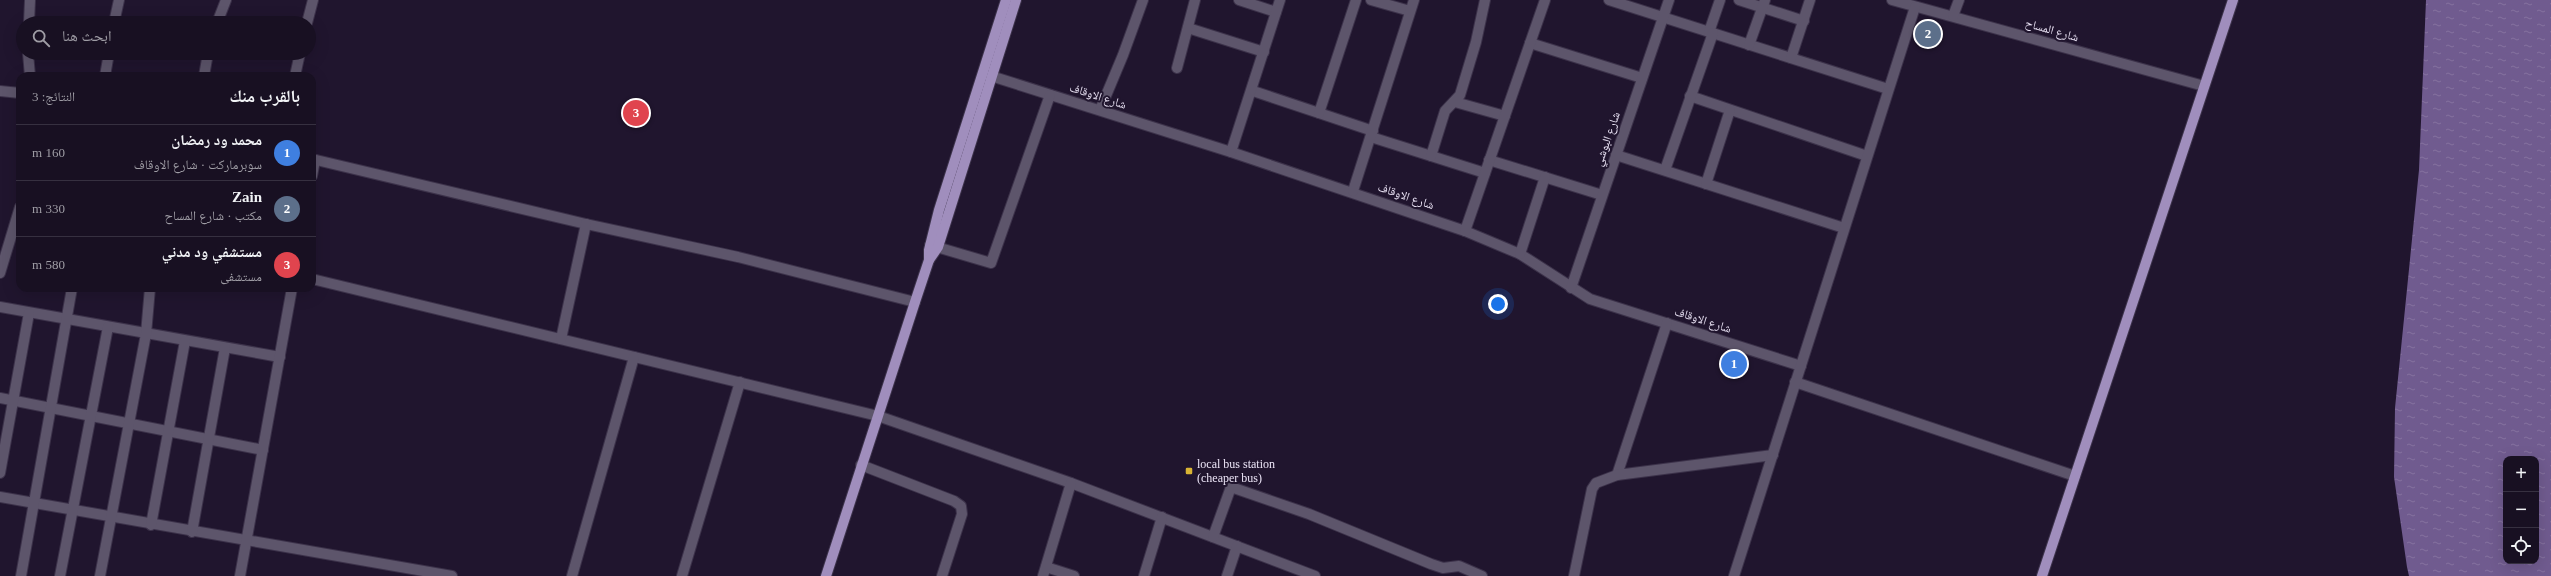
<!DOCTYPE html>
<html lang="ar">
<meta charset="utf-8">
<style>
:root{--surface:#181022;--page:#21192a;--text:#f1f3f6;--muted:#9f9da5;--line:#363040;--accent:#d93025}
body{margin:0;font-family:"Times New Roman","Noto Naskh Arabic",serif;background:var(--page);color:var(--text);direction:rtl}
.controls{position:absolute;right:12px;bottom:12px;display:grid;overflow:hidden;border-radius:8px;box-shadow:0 4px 16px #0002}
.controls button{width:36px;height:36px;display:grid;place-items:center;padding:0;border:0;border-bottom:1px solid var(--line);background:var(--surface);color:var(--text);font:20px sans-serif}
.you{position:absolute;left:1498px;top:304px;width:14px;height:14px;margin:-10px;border:3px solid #fff;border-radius:50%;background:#1a73e8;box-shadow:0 0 0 6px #1a73e833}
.badge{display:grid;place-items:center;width:26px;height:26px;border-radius:50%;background:var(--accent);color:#fff;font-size:13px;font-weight:700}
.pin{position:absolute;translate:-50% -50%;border:2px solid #fff;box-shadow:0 1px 4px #0006}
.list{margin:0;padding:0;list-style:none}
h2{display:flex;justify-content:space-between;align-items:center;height:52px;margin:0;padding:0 16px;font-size:17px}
h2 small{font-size:13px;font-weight:400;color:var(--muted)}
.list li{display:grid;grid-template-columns:26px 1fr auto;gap:12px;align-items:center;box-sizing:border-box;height:56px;padding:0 16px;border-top:1px solid var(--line)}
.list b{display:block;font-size:15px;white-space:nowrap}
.list p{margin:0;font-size:13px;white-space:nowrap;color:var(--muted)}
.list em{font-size:13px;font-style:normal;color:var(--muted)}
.icon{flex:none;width:22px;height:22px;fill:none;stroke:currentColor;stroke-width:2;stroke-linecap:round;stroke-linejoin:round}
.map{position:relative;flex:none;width:2551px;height:576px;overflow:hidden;direction:ltr}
.search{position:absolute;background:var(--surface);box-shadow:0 4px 16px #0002;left:16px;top:16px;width:300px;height:44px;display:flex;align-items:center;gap:10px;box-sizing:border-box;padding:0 14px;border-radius:22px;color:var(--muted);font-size:15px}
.panel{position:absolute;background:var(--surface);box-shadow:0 4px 16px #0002;left:16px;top:72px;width:300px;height:220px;border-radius:12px;direction:rtl}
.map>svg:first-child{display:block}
.water{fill:url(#water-ripples);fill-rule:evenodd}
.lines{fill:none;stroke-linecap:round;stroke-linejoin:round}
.minor-casing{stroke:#3c324a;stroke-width:12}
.major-casing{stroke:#3c324a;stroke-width:12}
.minor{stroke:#5d556b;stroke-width:10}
.major{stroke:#a08ebd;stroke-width:10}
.poi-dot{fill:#d9b434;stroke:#20152e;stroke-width:1.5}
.labels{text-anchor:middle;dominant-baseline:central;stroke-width:4;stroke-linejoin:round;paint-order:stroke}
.street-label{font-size:12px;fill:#ebe4f6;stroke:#20152e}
.poi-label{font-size:12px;fill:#ebe4f6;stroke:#20152e;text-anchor:start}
</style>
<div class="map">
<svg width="2551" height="576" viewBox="0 0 2551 576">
<defs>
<pattern id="water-ripples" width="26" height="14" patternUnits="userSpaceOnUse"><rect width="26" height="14" fill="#705b8f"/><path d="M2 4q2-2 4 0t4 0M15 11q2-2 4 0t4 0" fill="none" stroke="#85729f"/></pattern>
</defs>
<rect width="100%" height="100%" fill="#20152e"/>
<path class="water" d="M 2426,0 L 2551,0 L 2551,576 L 2409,576 L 2407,567 L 2394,477 L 2395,408 L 2419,170 ZM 2506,459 L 2536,459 L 2536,561 L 2506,561 Z"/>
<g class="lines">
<g class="minor-casing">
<g id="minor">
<polyline points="1239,0 1276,12"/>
<polyline points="1371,0 1410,11"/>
<polyline points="1609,0 1888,89"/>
<polyline points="1739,0 1804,21"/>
<polyline points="1892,0 2204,86"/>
<polyline points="1953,16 1959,0"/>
<polyline points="29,23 30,0"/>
<polyline points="114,23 119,0"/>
<polyline points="217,23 226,0"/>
<polyline points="307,23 313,0"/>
<polyline points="1188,28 1264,52"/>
<polyline points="1709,32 1720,0"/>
<polyline points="1530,43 1642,78"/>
<polyline points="1749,45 1765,0"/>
<polyline points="28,53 30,76"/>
<polyline points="1791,58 1810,0"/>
<polyline points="1177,68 1195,0"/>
<polyline points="105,76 109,53"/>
<polyline points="204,76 208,53"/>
<polyline points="295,76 300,53"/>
<polyline points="991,76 1231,152 1465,231 1520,254 1590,299 1801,366"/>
<polyline points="0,91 20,93"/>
<polyline points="1253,91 1373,131"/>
<polyline points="1690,96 1867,156"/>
<polyline points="1455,102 1505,116"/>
<polyline points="1100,110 1123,55 1143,0"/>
<polyline points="1319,113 1356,0"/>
<polyline points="1371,137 1485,173"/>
<polyline points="1231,152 1280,0"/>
<polyline points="1616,155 1844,228"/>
<polyline points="1431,156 1445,111 1460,95 1476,42 1485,0"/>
<polyline points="312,159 586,224 738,257 915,302"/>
<polyline points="1489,160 1602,195"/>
<polyline points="1665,170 1713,33"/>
<polyline points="312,176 315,160"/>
<polyline points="1706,184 1730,110"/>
<polyline points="1353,191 1414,0"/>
<polyline points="1465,231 1545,0"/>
<polyline points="930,245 991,263 1050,95"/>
<polyline points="1520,254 1545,177"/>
<polyline points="0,273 20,207"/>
<polyline points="312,279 878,416 1071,483 1315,576"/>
<polyline points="1571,288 1669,0"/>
<polyline points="0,307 280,357"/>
<polyline points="561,339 586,224"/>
<polyline points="1795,382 2075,476"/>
<polyline points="0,398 263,450"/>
<polyline points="861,465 954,501 961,506 962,514 942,576"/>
<polyline points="0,473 29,313"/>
<polyline points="1617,475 1667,323"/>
<polyline points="0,497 452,576"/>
<polyline points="151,525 185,341"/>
<polyline points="192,532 225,348"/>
<polyline points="1213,537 1231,487 1309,514 1431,564 1443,568 1459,566 1482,576"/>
<polyline points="1046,567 1074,576"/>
<polyline points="21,576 72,288"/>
<polyline points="60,576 108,327"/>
<polyline points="100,576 146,334 150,288"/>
<polyline points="240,576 292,288"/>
<polyline points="572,576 634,357"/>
<polyline points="682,576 740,382"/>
<polyline points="1043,576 1071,483"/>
<polyline points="1144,576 1162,517"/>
<polyline points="1227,576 1237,546"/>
<polyline points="1574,576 1592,489 1596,483 1617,475 1773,455"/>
<polyline points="1734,576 1915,7"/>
</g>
</g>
<g class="major-casing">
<g id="major">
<polyline points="929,260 929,250 939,210 1006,0"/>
<polyline points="826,576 915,302 929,260 938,247 1016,0"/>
<polyline points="2042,576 2233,0"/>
</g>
</g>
<use href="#minor" class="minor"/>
<use href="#major" class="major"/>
</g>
<rect class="poi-dot" x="1185" y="467" width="8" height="8" rx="2"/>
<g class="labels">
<g class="street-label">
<text transform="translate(2052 30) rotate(16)">شارع المساح</text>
<text transform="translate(1098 96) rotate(18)">شارع الاوقاف</text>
<text transform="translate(1607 139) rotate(-71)">شارع البوشي</text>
<text transform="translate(1406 196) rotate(19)">شارع الاوقاف</text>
<text transform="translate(1703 320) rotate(18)">شارع الاوقاف</text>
</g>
<g class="poi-label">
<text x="1197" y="464">local bus station<tspan x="1197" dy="14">(cheaper bus)</tspan></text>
</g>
</g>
</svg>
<div class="controls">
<button>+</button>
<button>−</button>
<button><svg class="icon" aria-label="locate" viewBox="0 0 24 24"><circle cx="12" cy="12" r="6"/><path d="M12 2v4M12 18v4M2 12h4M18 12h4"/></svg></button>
</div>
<div class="you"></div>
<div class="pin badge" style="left:1734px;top:364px;background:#3f7fe0">1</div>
<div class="pin badge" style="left:1928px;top:34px;background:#5c6f8a">2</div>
<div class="pin badge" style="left:636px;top:113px;background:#e0444e">3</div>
<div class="search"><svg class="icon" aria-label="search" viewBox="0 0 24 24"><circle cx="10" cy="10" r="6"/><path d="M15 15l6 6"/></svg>ابحث هنا</div>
<section class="panel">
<h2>بالقرب منك<small>النتائج: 3</small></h2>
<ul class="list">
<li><span class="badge" style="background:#3f7fe0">1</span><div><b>محمد ود رمضان</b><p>سوبرماركت · شارع الاوقاف</p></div><em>160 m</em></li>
<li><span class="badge" style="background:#5c6f8a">2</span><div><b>Zain</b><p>مكتب · شارع المساح</p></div><em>330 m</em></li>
<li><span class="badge" style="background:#e0444e">3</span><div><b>مستشفي ود مدني</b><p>مستشفى</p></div><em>580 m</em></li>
</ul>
</section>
</div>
